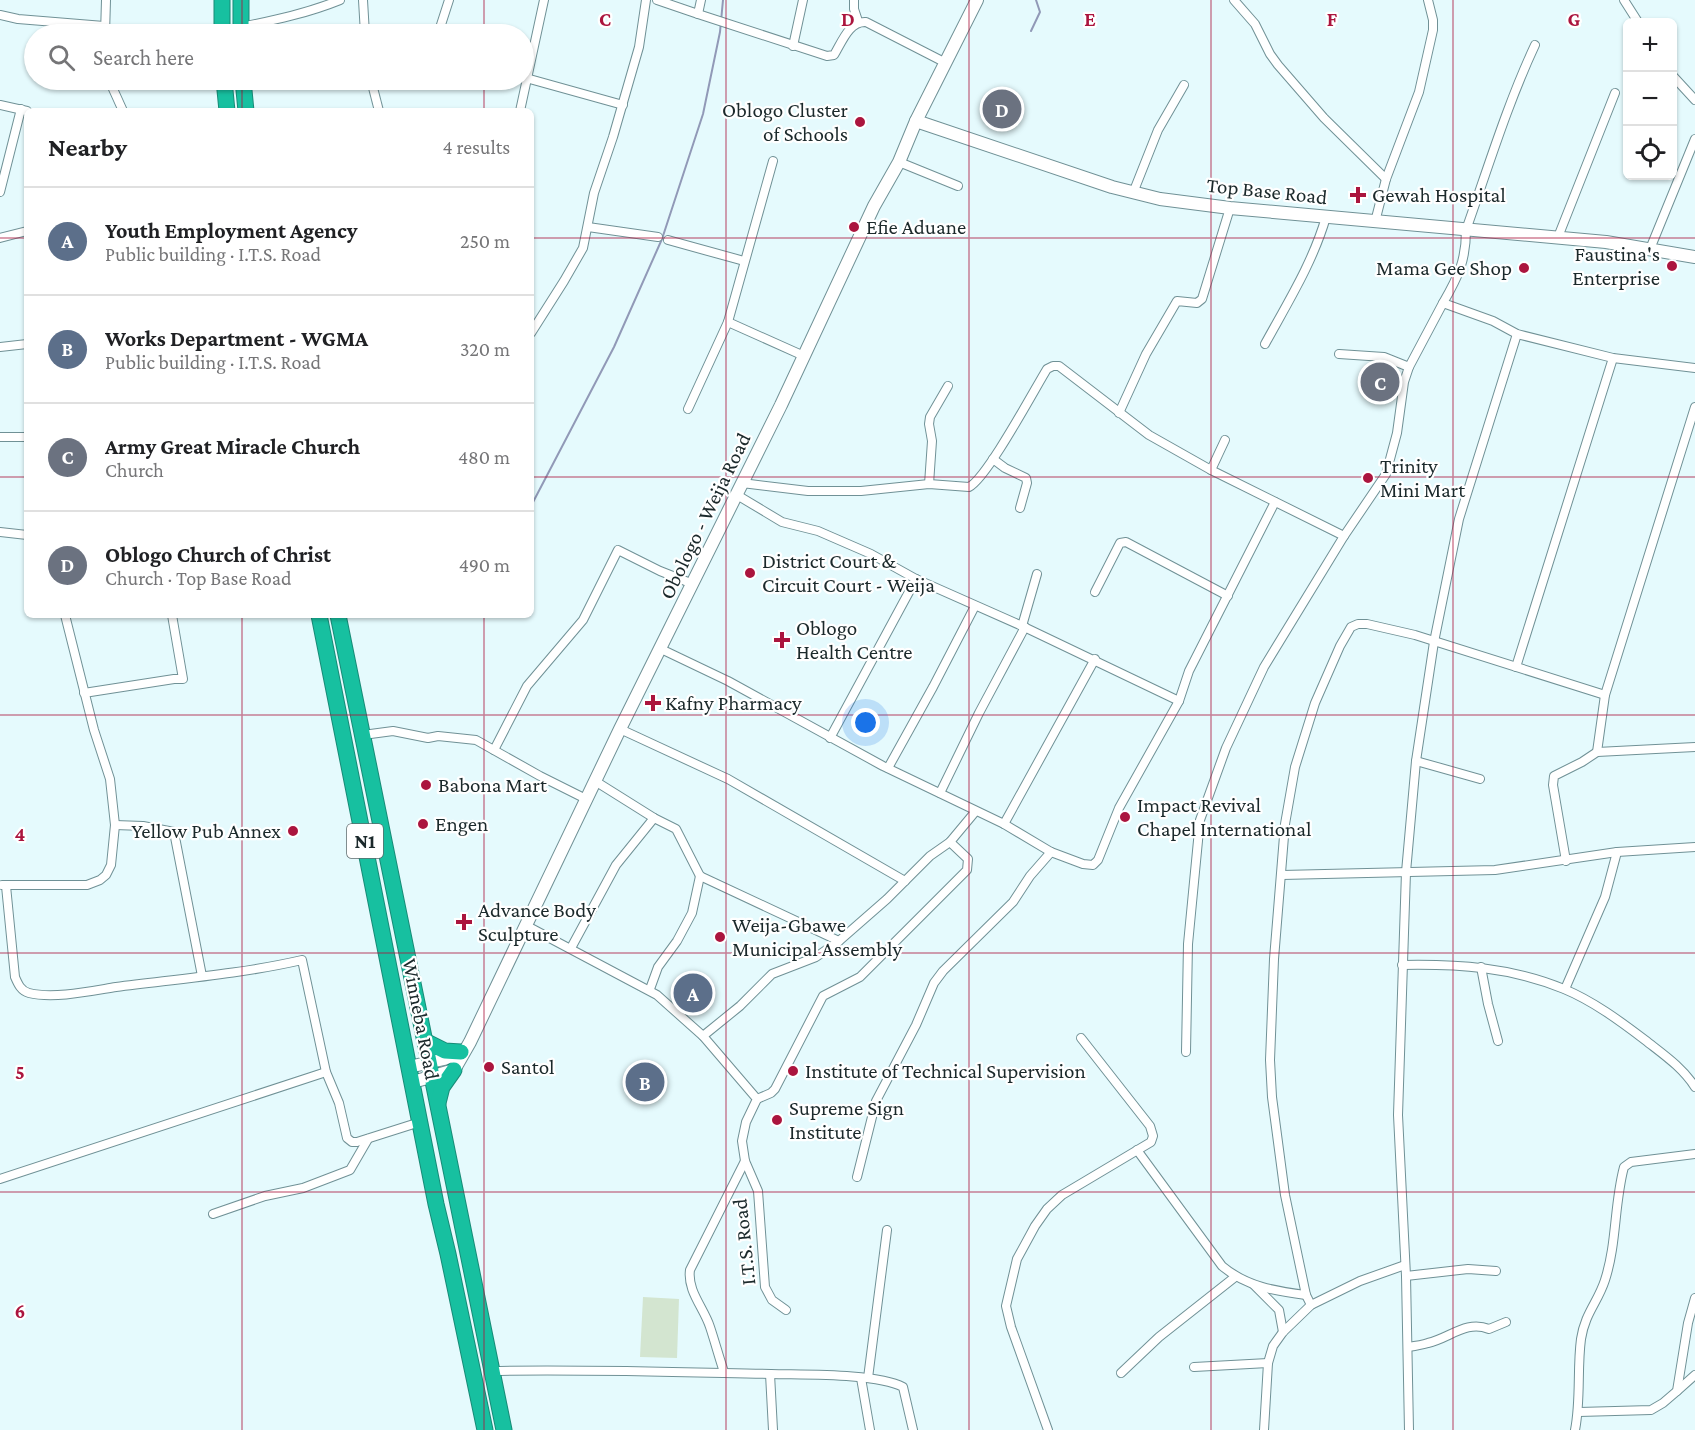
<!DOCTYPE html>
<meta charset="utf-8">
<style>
:root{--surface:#fff;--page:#f6f6f6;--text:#202124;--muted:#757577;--line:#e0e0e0;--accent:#7c3aed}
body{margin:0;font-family:"Crimson Pro",serif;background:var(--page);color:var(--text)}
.controls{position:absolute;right:18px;top:18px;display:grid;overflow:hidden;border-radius:9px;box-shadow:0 2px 4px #0004}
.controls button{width:54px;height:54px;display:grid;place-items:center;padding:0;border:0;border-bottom:2px solid var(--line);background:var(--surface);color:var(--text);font:30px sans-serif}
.you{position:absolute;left:866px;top:723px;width:21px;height:21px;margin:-15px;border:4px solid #fff;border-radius:50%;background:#1a73e8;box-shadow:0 0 0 9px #1a73e833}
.badge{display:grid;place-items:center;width:39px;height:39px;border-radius:50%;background:var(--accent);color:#fff;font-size:20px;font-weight:700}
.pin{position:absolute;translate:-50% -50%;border:3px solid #fff;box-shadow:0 2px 6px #0006}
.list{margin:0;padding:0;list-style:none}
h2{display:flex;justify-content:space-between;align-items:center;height:78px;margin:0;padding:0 24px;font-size:26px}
h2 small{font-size:20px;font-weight:400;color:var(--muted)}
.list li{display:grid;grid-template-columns:39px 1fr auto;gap:18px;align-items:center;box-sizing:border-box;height:108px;padding:0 24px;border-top:2px solid var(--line)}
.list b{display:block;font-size:22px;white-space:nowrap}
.list p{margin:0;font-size:20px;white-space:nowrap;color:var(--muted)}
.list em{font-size:20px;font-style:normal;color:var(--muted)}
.icon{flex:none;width:33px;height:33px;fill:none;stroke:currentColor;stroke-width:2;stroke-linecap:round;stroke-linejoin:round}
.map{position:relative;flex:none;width:1695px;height:1430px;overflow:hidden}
.search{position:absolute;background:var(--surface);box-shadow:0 2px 4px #0004;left:24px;top:24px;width:510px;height:66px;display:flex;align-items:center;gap:15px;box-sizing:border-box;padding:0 21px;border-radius:33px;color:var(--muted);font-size:22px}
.panel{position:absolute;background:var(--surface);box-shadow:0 2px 4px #0004;left:24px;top:108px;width:510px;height:510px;border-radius:9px}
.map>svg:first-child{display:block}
.green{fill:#d3e5d0}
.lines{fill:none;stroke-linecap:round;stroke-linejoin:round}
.stream{stroke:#9199b7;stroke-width:2}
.street-casing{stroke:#709196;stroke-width:10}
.secondary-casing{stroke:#709196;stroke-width:14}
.highway-casing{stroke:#188b77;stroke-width:17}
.street{stroke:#fff;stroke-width:8}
.secondary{stroke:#fff;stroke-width:12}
.highway{stroke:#17c0a0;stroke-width:15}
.grid{fill:none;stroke:#ab153e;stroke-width:1.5;stroke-opacity:0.55}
.poi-dot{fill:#ab153e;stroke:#fff;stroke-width:2}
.labels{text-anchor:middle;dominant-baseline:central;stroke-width:4.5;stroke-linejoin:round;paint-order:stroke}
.shield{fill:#fff;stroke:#5f696b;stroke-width:1.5}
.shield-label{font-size:20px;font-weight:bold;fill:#1b292b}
.poi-label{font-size:21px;fill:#1b292b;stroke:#fff;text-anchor:start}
.street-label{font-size:21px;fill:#1b292b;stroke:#fff}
.grid-label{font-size:20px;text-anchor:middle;font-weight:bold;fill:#ab153e;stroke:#fff;stroke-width:4.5;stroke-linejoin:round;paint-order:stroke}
</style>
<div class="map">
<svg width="1695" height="1430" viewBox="0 0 1695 1430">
<rect width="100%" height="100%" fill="#e5fafd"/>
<polygon class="green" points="643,1297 679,1299 677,1358 640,1357"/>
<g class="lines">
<g class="stream">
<polyline points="1031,31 1040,12 1036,0"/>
<polyline points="531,506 614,347 662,239 703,114 720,32 723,0"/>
</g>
<g class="street-casing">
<g id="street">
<polyline points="363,0 365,34"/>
<polyline points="657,0 698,14 701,0"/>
<polyline points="854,0 854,9 858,21"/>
<polyline points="1234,0 1255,24 1270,54 1278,65 1324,118 1386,179"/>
<polyline points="1624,0 1638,22"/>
<path d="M 698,14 L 827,56 L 834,55 C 842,42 849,21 866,22 L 946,63"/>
<polyline points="0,15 18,19 104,26"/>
<path d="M 241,27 C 275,20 308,13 340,0"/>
<polyline points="105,34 106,0"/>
<polyline points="438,34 449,0"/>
<path d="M 1535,45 C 1507,105 1488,168 1466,230 C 1466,261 1458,277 1443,303 L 1493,321 L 1517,334 L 1613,358 L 1695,368"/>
<polyline points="793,46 803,0"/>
<polyline points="1672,75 1695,100"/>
<polyline points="526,78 623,105"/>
<polyline points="109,80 123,111"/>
<polyline points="371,80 379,111"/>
<polyline points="0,105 27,111"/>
<polyline points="520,111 544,0"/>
<polyline points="899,162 958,186"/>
<polyline points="0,192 21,109"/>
<polyline points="1133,193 1158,130 1184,85"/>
<polyline points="1375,222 1386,179 1419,92 1433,30 1433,20 1428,0"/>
<polyline points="588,227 658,237"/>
<polyline points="1558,237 1615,93"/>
<polyline points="0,238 27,231"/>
<polyline points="668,240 744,261"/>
<polyline points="1650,249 1695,139"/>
<polyline points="728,322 804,356"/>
<polyline points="531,333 564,281 583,248 594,193 613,137 639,47 646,0"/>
<path d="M 1265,344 C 1288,302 1313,262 1326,217"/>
<polyline points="0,347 27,344"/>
<polyline points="1339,354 1384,357 1409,367"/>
<polyline points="688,409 728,322 773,161"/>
<polyline points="1119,413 1146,354 1177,301 1197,303 1202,299 1230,208"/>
<polyline points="0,437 27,437"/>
<polyline points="993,459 1005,468 1026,478 1027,483 1020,508"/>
<polyline points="1211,470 1225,440"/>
<path d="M 742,483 L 808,491 L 861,491 L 929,484 L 969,487 C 987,478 1033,392 1047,369 L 1053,366 L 1059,366 L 1149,435 L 1211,470 L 1344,536"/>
<polyline points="929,484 932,441 929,424 930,417 948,386"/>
<polyline points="737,495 782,522 818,531 871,554 916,579 1022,626 1179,701"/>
<polyline points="0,532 27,535"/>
<polyline points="1095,592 1120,543 1126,542 1228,596"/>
<polyline points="1022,626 1037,574"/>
<polyline points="661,649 728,681 883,766 1004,824 1051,852 1083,864 1093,865 1098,860 1119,808 1179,701 1189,671 1275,502"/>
<polyline points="1516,667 1613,358"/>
<polyline points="84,693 174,679 183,679 172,615"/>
<polyline points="620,729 728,779 905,881"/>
<polyline points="363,735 393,731 428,738 438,736 476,740 540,776 586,799"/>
<polyline points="830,738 916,579"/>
<polyline points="494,750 527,686 583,620 618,550 660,571 693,584"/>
<polyline points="1597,752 1605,695 1695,407"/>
<polyline points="1416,761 1480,779"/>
<polyline points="888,768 933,687 975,606"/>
<polyline points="595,781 654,818 676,829 700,876 839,941"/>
<polyline points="940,793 979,713 1025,627"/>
<polyline points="1004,824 1095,659"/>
<polyline points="115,825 143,826 174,832 202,976"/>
<polyline points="1566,861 1553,785 1554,776 1582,762 1597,752 1695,747"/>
<polyline points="1282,875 1495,870 1617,852 1695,847"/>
<polyline points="2,885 87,885 100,880 106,875 111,865 115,825 110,779 94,730 65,615"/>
<path d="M 6,886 L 15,977 C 18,984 21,991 29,993 C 54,999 91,991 116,987 C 178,979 241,974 302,960 L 326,1072 L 339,1103 L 347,1138 L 352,1142 L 357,1142 L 420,1122"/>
<polyline points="527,926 657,995 703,1036 757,1099 746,1122 742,1141 745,1161 758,1191 765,1287 772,1300 786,1310"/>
<polyline points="571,948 616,865 654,818"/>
<path d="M 1402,965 C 1458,964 1511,967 1564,989 C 1593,1001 1620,1021 1645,1040 C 1664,1055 1682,1067 1695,1087"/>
<polyline points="1481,967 1488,1004 1498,1041"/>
<polyline points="650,989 658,967 677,941 692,913 700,876"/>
<polyline points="1565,989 1605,897 1617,852"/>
<polyline points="703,1036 740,1006 772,974 816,957 839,941 887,899 930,856 950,842 975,812"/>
<polyline points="1186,1052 1188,944 1200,820 1226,748 1264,667 1344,536 1386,474 1397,433 1404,382 1409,367 1443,303"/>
<polyline points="757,1099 771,1093 775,1089 823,996 860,977 967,870 968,859 950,842"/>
<path d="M 1137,1150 L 1222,1266 C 1247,1287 1275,1291 1306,1295"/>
<polyline points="857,1177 876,1101 916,1025 934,983 943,971 1013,902 1030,876 1051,852"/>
<polyline points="0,1179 326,1072"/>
<polyline points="213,1214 265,1196 303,1188 350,1170 368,1139"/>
<polyline points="1406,1276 1468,1269 1496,1271"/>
<polyline points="1254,1285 1279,1310 1283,1332"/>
<polyline points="1311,1305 1306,1295 1285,1195 1272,1097 1270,1060 1274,959 1285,824 1295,767 1315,703 1340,646 1351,627 1358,624 1367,624 1415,635 1605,695"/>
<path d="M 1408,1347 C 1415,1346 1422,1345 1428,1343 C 1450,1338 1466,1320 1489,1329 L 1506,1322"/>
<polyline points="1194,1367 1268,1363"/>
<path d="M 490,1371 C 584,1369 677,1372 771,1374 C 803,1375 876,1373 903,1387 L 913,1430"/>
<path d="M 724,1372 C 719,1357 715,1342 710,1327 C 704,1308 687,1291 690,1270 L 745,1161"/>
<polyline points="1121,1373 1159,1337 1235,1277"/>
<polyline points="770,1374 773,1430"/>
<polyline points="861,1378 870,1430"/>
<polyline points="868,1378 887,1230"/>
<polyline points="1677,1391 1695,1375"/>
<polyline points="1579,1412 1651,1410 1663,1403 1677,1391 1688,1323 1695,1298"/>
<polyline points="1048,1430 1011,1327 1006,1306 1017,1259 1035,1226 1047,1209 1062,1195 1151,1142 1153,1136 1150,1126 1081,1038"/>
<polyline points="1264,1430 1268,1363 1273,1346 1283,1332 1311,1305 1360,1281 1405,1265"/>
<polyline points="1409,1430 1406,1276 1398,1115 1406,872 1416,761 1434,642 1459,519 1517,334"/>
<path d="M 1575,1430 C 1581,1400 1577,1369 1581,1339 C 1585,1313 1598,1302 1605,1280 C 1617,1243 1614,1204 1624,1167 L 1631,1162 L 1695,1154"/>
</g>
</g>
<g class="secondary-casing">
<g id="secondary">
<polyline points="916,121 1112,187 1160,199 1230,208 1606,242 1695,257"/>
<polyline points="409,1067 444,1059 461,1052"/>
<polyline points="413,1082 454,1070 470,1042 620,729 781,405 874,206 899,162 916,121 977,0"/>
</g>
</g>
<g class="highway-casing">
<g id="highway">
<polyline points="222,0 222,34"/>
<polyline points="241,34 241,0"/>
<polyline points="224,80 227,111"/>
<polyline points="243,80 246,111"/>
<polyline points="319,615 436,1204 448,1254 485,1430"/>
<polyline points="338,615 504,1430"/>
<polyline points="425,1041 445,1051 461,1052"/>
<polyline points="438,1103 442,1087 454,1070"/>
</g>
</g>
<use href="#street" class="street"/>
<use href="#secondary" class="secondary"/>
<use href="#highway" class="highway"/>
</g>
<path class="grid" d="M 242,0 L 242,34M 484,0 L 484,34M 726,0 L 726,1430M 969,0 L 969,1430M 1211,0 L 1211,1430M 1453,0 L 1453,1430M 242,80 L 242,111M 484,80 L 484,111M 0,238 L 27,238M 531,238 L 1695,238M 0,477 L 27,477M 531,477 L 1695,477M 242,615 L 242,1430M 484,615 L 484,1430M 0,715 L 1695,715M 0,953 L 1695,953M 0,1192 L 1695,1192"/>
<g class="poi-dot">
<circle cx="860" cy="122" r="6"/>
<path d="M1355 186h6v6h6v6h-6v6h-6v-6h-6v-6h6z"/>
<circle cx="854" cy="227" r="6"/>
<circle cx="1672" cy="266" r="6"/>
<circle cx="1524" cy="268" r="6"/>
<circle cx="1368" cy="478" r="6"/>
<circle cx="750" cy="573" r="6"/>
<path d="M779 631h6v6h6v6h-6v6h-6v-6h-6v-6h6z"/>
<path d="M650 694h6v6h6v6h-6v6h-6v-6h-6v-6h6z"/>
<circle cx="426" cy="785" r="6"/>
<circle cx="1125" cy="817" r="6"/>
<circle cx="423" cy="824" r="6"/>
<circle cx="293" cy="831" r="6"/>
<path d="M461 913h6v6h6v6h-6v6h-6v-6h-6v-6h6z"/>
<circle cx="720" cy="937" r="6"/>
<circle cx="489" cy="1067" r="6"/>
<circle cx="793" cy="1071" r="6"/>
<circle cx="777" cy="1120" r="6"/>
</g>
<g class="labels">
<rect class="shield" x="347" y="824" width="36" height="34" rx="4.5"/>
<g class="shield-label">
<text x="365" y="841">N1</text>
</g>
<g class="poi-label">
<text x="848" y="110" text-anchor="end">Oblogo Cluster<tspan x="848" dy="24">of Schools</tspan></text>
<text x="1372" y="195">Gewah Hospital</text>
<text x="866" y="227">Efie Aduane</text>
<text x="1660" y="254" text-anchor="end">Faustina's<tspan x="1660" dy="24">Enterprise</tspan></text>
<text x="1512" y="268" text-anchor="end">Mama Gee Shop</text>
<text x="1380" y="466">Trinity<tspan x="1380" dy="24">Mini Mart</tspan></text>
<text x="762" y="561">District Court &amp;<tspan x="762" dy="24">Circuit Court - Weija</tspan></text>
<text x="796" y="628">Oblogo<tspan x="796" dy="24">Health Centre</tspan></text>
<text x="665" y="703">Kafny Pharmacy</text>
<text x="438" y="785">Babona Mart</text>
<text x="1137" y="805">Impact Revival<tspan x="1137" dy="24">Chapel International</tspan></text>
<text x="435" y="824">Engen</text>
<text x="281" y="831" text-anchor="end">Yellow Pub Annex</text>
<text x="478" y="910">Advance Body<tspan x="478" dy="24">Sculpture</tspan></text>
<text x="732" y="925">Weija-Gbawe<tspan x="732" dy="24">Municipal Assembly</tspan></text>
<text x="501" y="1067">Santol</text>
<text x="805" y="1071">Institute of Technical Supervision</text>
<text x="789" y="1108">Supreme Sign<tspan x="789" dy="24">Institute</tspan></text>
</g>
<g class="street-label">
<text transform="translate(1267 191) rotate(6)">Top Base Road</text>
<text transform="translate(705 516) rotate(-64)">Obologo - Weija Road</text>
<text transform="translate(421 1019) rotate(79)">Winneba Road</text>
<text transform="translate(744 1242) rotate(-96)">I.T.S. Road</text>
</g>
</g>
<g class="grid-label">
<text x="605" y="26">C</text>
<text x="848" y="26">D</text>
<text x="1090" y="26">E</text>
<text x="1332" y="26">F</text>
<text x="1574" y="26">G</text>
<text x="20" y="841">4</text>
<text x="20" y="1079">5</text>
<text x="20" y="1318">6</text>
</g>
</svg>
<div class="controls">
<button>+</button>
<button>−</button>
<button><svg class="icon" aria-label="locate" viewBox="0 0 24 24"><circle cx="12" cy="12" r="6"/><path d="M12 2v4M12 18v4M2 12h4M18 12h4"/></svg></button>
</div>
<div class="you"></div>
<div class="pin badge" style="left:693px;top:993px;background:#5c6f8a">A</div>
<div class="pin badge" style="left:645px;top:1082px;background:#5c6f8a">B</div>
<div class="pin badge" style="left:1380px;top:382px;background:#6b7280">C</div>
<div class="pin badge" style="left:1002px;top:109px;background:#6b7280">D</div>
<div class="search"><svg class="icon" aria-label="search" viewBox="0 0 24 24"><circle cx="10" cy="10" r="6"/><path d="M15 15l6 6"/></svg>Search here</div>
<section class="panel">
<h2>Nearby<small>4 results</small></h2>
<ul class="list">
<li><span class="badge" style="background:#5c6f8a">A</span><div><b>Youth Employment Agency</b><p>Public building · I.T.S. Road</p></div><em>250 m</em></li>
<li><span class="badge" style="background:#5c6f8a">B</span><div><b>Works Department - WGMA</b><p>Public building · I.T.S. Road</p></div><em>320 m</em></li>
<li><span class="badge" style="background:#6b7280">C</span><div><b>Army Great Miracle Church</b><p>Church</p></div><em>480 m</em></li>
<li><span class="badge" style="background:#6b7280">D</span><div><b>Oblogo Church of Christ</b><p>Church · Top Base Road</p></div><em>490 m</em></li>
</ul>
</section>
</div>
